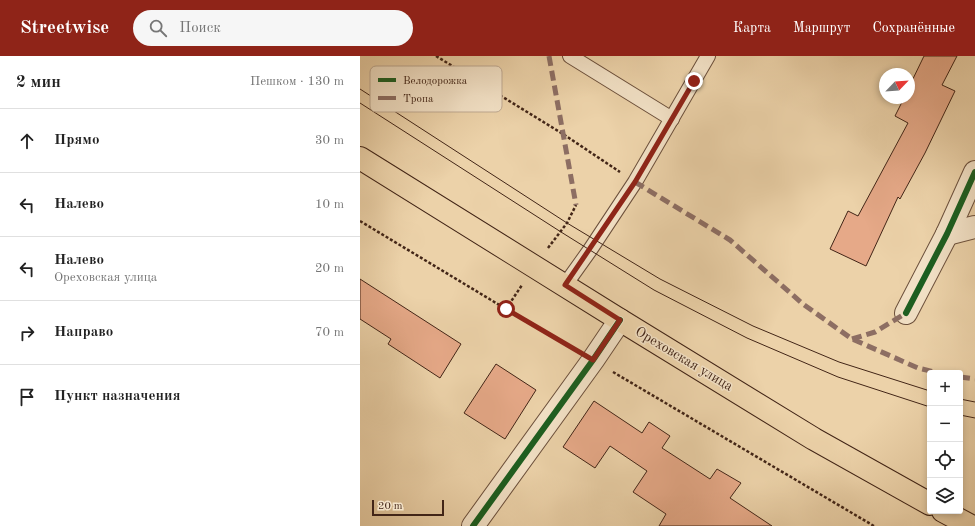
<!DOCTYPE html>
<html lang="ru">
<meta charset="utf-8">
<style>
:root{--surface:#fff;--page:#f6f6f6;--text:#222;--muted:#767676;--line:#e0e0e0;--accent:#8f2418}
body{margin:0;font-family:"Old Standard TT",serif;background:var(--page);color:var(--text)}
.controls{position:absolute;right:12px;bottom:12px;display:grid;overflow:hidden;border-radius:4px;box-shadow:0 2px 6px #0003}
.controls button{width:36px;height:36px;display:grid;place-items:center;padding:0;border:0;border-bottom:1px solid var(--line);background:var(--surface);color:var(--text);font:20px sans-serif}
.compass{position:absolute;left:519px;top:12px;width:36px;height:36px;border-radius:50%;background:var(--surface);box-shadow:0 2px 6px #0003;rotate:65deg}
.scale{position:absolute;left:12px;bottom:10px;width:72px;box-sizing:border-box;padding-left:4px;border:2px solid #422517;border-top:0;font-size:11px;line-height:14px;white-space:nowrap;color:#422517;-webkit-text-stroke:3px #f3e2c7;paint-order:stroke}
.stop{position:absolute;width:12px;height:12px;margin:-9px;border:3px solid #8f2418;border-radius:50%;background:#fff}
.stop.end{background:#8f2418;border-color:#fff;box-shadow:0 1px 4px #0008}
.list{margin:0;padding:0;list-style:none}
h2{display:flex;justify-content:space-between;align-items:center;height:52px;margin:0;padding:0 16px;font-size:17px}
h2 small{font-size:13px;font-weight:400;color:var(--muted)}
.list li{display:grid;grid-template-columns:26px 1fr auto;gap:12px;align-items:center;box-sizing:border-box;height:64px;padding:0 16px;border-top:1px solid var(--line)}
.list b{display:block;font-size:15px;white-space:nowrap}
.list p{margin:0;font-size:13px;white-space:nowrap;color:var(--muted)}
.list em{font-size:13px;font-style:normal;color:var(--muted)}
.icon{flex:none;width:22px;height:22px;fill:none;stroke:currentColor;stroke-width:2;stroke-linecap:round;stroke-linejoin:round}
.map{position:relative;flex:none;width:615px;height:470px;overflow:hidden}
header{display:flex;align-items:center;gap:24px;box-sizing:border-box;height:56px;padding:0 20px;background:var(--accent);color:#fff}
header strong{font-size:19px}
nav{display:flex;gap:22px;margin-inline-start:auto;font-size:14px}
.search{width:280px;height:36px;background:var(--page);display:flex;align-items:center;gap:10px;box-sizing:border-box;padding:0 14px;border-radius:22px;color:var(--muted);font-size:15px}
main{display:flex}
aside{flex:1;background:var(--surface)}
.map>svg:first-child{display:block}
.building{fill:#e6a988;stroke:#422517}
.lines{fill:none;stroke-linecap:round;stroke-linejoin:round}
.service-casing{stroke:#6c503c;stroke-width:16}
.minor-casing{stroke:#6c503c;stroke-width:24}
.primary-casing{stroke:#422517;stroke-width:24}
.path{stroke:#422517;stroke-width:2.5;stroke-dasharray:3 2;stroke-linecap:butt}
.service{stroke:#f3e2c7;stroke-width:14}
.minor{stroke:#f3e2c7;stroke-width:22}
.primary{stroke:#ecd2a9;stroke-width:22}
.tram{stroke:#422517;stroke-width:1}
.quiet{stroke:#8d6e63;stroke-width:5;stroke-dasharray:10 5;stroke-linecap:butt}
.cycleway-casing{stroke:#f3e2c7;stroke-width:8}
.cycleway{stroke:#1b5e20;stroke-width:6}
.route{stroke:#8f2418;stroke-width:5}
.labels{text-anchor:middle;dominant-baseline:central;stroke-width:3;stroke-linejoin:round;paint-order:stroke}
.street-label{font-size:14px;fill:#422517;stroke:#f3e2c7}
.key{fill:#f3e2c7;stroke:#bea992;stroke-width:1}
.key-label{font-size:11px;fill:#422517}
</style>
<header>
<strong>Streetwise</strong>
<div class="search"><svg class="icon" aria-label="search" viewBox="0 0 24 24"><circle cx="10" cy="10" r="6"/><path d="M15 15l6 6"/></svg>Поиск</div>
<nav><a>Карта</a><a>Маршрут</a><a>Сохранённые</a></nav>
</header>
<main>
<aside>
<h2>2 мин<small>Пешком · 130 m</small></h2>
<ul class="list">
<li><svg class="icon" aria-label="ahead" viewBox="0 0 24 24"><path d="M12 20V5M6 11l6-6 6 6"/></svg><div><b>Прямо</b></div><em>30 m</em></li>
<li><svg class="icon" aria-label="left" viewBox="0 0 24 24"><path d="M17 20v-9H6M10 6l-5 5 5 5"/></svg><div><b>Налево</b></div><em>10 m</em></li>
<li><svg class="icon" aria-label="left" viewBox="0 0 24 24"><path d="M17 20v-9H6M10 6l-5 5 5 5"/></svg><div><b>Налево</b><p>Ореховская улица</p></div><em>20 m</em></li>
<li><svg class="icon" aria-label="right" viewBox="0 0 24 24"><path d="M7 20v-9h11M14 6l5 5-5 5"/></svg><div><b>Направо</b></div><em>70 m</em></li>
<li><svg class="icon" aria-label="arrive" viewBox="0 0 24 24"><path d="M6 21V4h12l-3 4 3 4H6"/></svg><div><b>Пункт назначения</b></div></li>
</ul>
</aside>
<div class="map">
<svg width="615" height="470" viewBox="0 0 615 470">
<rect width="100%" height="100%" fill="#ecd2a9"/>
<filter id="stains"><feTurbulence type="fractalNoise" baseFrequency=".005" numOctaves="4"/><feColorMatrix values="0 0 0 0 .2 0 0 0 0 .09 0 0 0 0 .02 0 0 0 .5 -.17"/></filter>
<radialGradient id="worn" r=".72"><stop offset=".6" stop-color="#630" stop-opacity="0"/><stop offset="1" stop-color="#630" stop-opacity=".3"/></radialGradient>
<g class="building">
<polygon points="564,0 597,0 582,29 595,35 565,97 540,143 538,141 506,210 470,193 488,155 498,160 548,67 535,60 544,42 549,42 549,31"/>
<polygon points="0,223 101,288 80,322 28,288 31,283 0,263"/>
<polygon points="136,308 176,334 145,383 104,357"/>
<polygon points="234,345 282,377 289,366 310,380 302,392 350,423 357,413 381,427 370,442 412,470 299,470 306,458 273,436 287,415 250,390 235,412 203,391"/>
</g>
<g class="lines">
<g class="service-casing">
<g id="service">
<polyline points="210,0 312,63"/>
<polyline points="205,229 230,194 275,126 348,0"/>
</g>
</g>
<g class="minor-casing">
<g id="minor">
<polyline points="587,178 615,171"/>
<polyline points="546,257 587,178 615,116"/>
<polyline points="113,470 233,304 260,264"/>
</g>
</g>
<g class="primary-casing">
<g id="primary">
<polyline points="0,102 260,264 454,383 570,448"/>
<polyline points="583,455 611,470"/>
</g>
</g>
<g class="path">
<polyline points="76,0 203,78 260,116"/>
<polyline points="0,165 146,253 214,293"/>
<polyline points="188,192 207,167 216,149"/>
<polyline points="146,253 162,229"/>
<polyline points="253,316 514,470"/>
</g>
<use href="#service" class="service"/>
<use href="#minor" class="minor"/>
<use href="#primary" class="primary"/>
<g class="tram">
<polyline points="0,33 207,167 300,223 393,270 479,306 570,335"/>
<polyline points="0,47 201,176 294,234 387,282 478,321 570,351"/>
<polyline points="600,343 615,346"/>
<polyline points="600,359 615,362"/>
</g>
<g class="quiet">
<polyline points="189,0 216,149"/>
<polyline points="275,126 370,184 443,248 492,283 558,312 579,317"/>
<polyline points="492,283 515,276 546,257"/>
<polyline points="600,321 615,323"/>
</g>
<g class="cycleway-casing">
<g id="cycleway">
<polyline points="546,257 587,178 615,116"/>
<polyline points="113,470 233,304 260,264"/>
</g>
</g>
<use href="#cycleway" class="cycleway"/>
</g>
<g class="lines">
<polyline class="route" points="146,253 233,304 260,264 205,229 275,126 334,25"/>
</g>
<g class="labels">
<g class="street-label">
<text transform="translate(324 303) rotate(31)">Ореховская улица</text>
</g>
</g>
<rect x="10" y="10" width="132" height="46" rx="6" class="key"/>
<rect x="18" y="22" width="18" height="4" fill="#1b5e20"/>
<rect x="18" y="40" width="18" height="4" fill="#8d6e63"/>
<g class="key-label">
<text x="43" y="28">Велодорожка</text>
<text x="43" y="46">Тропа</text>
</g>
<rect width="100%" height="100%" filter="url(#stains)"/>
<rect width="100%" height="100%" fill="url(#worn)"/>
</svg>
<div class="controls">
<button>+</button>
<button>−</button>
<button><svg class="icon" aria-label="locate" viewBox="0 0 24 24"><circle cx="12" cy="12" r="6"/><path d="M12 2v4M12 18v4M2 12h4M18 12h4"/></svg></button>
<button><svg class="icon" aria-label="layers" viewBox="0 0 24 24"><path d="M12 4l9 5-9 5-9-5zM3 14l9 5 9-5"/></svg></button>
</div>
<svg class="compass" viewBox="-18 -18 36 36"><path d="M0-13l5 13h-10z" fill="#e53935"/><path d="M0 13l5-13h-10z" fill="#767676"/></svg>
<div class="scale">20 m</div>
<div class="stop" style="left:146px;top:253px"></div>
<div class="stop end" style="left:334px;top:25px"></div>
</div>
</main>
